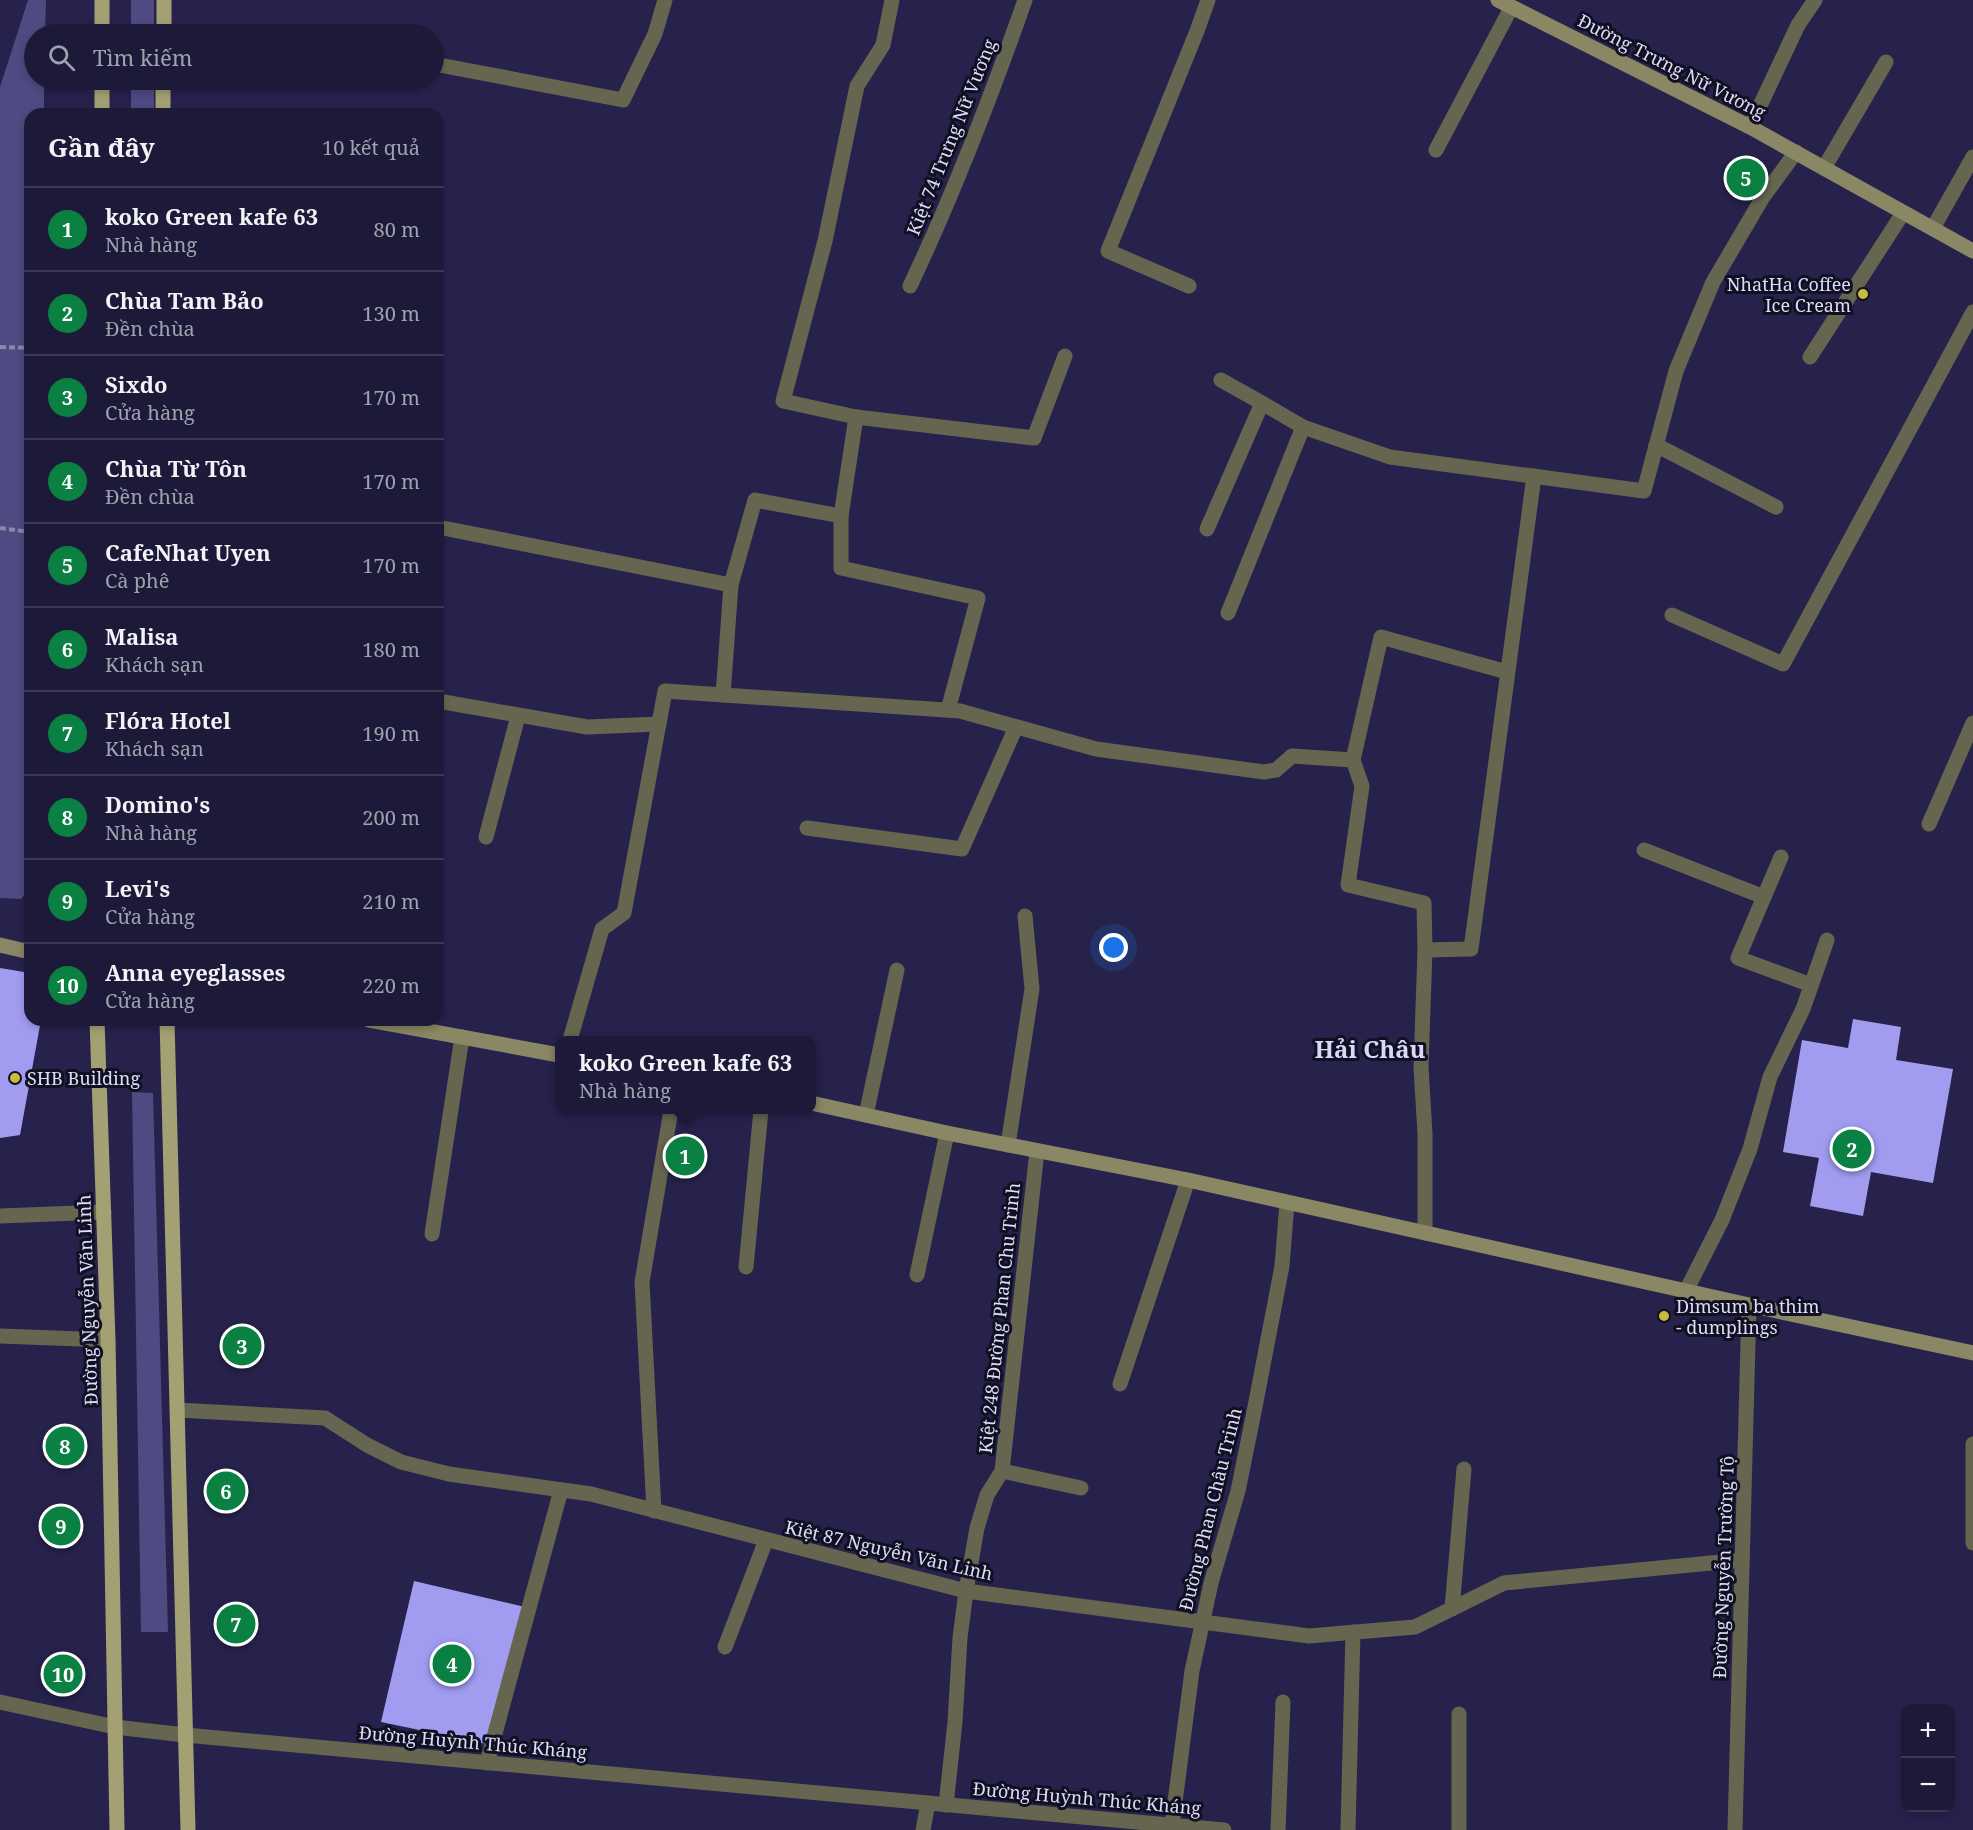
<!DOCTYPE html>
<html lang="vi">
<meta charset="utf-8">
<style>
:root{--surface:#1d1a39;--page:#252341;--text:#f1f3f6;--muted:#a0a1ae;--line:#3b3853;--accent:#0b8043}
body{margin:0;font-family:"Noto Serif",serif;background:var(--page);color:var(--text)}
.controls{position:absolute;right:18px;bottom:18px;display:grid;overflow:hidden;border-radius:12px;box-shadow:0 3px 9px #0003}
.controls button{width:54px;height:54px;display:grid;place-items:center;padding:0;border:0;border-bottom:2px solid var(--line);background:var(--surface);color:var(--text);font:30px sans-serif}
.you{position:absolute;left:1114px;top:948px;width:21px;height:21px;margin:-15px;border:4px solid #fff;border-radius:50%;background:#1a73e8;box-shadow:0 0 0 9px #1a73e833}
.badge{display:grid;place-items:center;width:39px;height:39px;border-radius:50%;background:var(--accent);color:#fff;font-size:20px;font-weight:700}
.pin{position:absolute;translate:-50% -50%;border:3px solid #fff;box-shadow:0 2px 6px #0006}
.popup{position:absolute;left:555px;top:1036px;width:261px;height:78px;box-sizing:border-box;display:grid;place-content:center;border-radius:12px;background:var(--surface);filter:drop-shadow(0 2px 4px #0005);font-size:20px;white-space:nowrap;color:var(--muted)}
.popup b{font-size:22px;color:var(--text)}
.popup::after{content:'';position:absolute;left:50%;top:100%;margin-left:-12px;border:12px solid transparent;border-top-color:var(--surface)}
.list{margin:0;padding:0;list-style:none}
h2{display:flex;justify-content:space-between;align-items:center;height:78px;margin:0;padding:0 24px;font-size:26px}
h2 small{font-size:20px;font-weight:400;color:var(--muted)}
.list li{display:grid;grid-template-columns:39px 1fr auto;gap:18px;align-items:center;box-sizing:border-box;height:84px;padding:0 24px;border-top:2px solid var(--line)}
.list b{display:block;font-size:22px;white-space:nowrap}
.list p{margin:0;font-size:20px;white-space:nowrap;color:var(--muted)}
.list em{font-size:20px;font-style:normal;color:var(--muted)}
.icon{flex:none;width:33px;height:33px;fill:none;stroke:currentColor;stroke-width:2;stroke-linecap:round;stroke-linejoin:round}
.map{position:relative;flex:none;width:1973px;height:1830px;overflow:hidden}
.search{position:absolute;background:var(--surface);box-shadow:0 3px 9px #0003;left:24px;top:24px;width:420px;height:66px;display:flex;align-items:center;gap:15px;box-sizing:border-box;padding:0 21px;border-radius:33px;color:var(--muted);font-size:22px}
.panel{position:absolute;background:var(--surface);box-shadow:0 3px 9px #0003;left:24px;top:108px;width:420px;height:918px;border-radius:18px}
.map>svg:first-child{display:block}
.green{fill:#4f4a82}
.building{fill:#a29cf1}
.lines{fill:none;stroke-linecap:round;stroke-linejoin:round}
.path{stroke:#8a88aa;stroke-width:4;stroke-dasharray:6 3;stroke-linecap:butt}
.lane{stroke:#666650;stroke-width:15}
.street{stroke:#666650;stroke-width:15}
.secondary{stroke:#898764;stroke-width:15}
.primary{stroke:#a3a174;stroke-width:15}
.poi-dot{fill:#c4bd3e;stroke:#110f22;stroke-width:2}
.labels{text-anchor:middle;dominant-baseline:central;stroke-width:6;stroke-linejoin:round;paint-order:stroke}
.street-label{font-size:18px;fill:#ddddf8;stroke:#110f22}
.poi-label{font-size:18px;fill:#ddddf8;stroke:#110f22;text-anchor:start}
.district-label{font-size:24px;font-weight:bold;fill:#d9d8f9;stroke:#110f22}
</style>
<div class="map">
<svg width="1973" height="1830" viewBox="0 0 1973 1830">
<rect width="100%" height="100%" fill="#27224c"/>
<g class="green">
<polygon points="28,0 46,0 45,34 34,34 34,80 44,80 44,114 30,114 30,788 28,890 21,899 0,898 0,87"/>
<rect x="131" y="0" width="23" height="34"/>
<rect x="131" y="80" width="23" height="34"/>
<polygon points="132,1092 153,1093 168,1632 141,1632"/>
</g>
<g class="building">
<polygon points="0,968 30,973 30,1020 41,1020 20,1135 0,1138"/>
<polygon points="1853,1019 1901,1027 1896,1060 1953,1069 1933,1183 1871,1172 1863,1216 1810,1206 1819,1158 1783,1152 1802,1040 1848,1048"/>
<polygon points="414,1581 525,1607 487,1744 381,1722"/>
</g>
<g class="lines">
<g class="path">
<polyline points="0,347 30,348"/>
<polyline points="0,528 30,532"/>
</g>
<g class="lane">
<polyline points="434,64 623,100 655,34 665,0"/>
<polyline points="1750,127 1798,25 1815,0"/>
<polyline points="1436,150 1511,8"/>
<polyline points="1933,228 1973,157"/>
<path d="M 910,286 C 954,193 991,97 1025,0"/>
<polyline points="1189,286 1108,251 1197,31 1208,0"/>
<polyline points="1810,357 1903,213"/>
<polyline points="1221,380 1262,403"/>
<polyline points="856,417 1034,438 1065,356"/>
<polyline points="1656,445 1776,507"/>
<polyline points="841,516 841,568 978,598 948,710"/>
<polyline points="438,527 731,585"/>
<polyline points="1207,529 1262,403 1303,427 1390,457 1644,491 1676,371 1713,282 1763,197 1796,152"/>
<polyline points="1228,613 1303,427"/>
<polyline points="1672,615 1783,664 1973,312"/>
<polyline points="723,695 731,585 755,500 841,516 856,417 783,401 825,241 857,86 883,45 892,0"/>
<polyline points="438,701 587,727 659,724"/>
<polyline points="1929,824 1973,723"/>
<polyline points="807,828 962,849 1016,727"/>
<polyline points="486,837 518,716"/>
<polyline points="1644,850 1764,897"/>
<polyline points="1781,857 1738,958 1811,985"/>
<polyline points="1425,950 1471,949 1534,476"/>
<polyline points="570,1040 602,929 624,913 665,691 960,711 1096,749 1264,772 1276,770 1292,756 1353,760"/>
<polyline points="866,1115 897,970"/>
<polyline points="1008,1145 1032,989 1025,916"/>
<polyline points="0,1216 104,1212"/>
<polyline points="1425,1233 1425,1134 1421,1067 1425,950 1424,903 1348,885 1362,786 1353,760 1381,637 1507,672"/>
<polyline points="432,1234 462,1037"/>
<polyline points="746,1267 761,1110"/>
<polyline points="917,1275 947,1133"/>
<polyline points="1686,1291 1722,1220 1750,1149 1770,1077 1803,1009 1827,940"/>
<polyline points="1120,1384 1188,1180"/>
<polyline points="177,1410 325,1418 367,1445 401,1462 449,1474 591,1494 966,1591 1309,1636 1415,1627 1504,1583 1742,1560"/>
<polyline points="1973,1444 1973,1543"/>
<polyline points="1002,1471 1081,1488"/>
<polyline points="654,1511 642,1282 671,1110"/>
<polyline points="1452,1609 1464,1469"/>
<polyline points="725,1647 766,1540"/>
<polyline points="1459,1714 1459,1830"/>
<polyline points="487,1763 561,1490"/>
<polyline points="946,1805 955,1722 960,1638 966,1591 977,1528 987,1495 1002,1471 1037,1151"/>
<polyline points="1172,1825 1192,1671 1211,1583 1238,1491 1255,1407 1282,1266 1287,1203"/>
<polyline points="1278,1830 1283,1702"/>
<polyline points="1348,1830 1353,1632"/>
</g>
<g class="street">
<polyline points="1824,168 1886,62"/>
<polyline points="0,1336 108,1340"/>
<polyline points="0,1702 115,1727 185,1735 1224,1830"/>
<polyline points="923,1830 928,1803"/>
<polyline points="1735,1830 1749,1305"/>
</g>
<g class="secondary">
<polyline points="1498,0 1750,127 1973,251"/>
<polyline points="0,945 30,952"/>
<polyline points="369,1020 559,1055"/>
<polyline points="811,1103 947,1133 1188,1180 1749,1305 1973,1353"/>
</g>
<g class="primary">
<polyline points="102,34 102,0"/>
<polyline points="164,34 164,0"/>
<polyline points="102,114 102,80"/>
<polyline points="163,114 163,80"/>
<polyline points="97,1020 108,1340 117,1830"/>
<polyline points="167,1020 188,1830"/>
</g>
</g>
<g class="poi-dot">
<circle cx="1863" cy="294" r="6"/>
<circle cx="15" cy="1078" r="6"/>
<circle cx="1664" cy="1316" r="6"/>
</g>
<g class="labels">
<g class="street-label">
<text transform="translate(1672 66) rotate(27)">Đường Trưng Nữ Vương</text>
<text transform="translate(951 137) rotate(-68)">Kiệt 74 Trưng Nữ Vương</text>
<text transform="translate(87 1300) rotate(-92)">Đường Nguyễn Văn Linh</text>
<text transform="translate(999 1318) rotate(-84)">Kiệt 248 Đường Phan Chu Trinh</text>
<text transform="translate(1210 1509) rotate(-76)">Đường Phan Châu Trinh</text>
<text transform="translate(889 1550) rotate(13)">Kiệt 87 Nguyễn Văn Linh</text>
<text transform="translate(1723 1567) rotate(-88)">Đường Nguyễn Trường Tộ</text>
<text transform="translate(473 1742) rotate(5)">Đường Huỳnh Thúc Kháng</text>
<text transform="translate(1087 1798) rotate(5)">Đường Huỳnh Thúc Kháng</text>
</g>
<g class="poi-label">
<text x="1851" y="284" text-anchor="end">NhatHa Coffee<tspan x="1851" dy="21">Ice Cream</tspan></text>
<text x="27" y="1078">SHB Building</text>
<text x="1676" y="1306">Dimsum ba thim<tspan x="1676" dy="21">- dumplings</tspan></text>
</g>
<g class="district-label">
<text x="1370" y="1048">Hải Châu</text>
</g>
</g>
</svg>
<div class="controls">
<button>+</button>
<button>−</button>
</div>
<div class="you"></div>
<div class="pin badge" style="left:685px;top:1156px">1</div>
<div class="popup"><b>koko Green kafe 63</b>Nhà hàng</div>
<div class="pin badge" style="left:1852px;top:1149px">2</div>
<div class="pin badge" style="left:242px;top:1346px">3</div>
<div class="pin badge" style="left:452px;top:1664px">4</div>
<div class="pin badge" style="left:1746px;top:178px">5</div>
<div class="pin badge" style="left:226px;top:1491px">6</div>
<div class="pin badge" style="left:236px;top:1624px">7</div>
<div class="pin badge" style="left:65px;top:1446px">8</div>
<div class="pin badge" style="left:61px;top:1526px">9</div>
<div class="pin badge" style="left:63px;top:1674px">10</div>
<div class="search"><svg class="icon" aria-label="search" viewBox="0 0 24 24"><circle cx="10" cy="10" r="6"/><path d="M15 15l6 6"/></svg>Tìm kiếm</div>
<section class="panel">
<h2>Gần đây<small>10 kết quả</small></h2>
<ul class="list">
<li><span class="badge">1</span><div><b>koko Green kafe 63</b><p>Nhà hàng</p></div><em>80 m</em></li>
<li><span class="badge">2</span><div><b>Chùa Tam Bảo</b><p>Đền chùa</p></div><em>130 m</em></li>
<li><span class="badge">3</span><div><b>Sixdo</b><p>Cửa hàng</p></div><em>170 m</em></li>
<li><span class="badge">4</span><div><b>Chùa Từ Tôn</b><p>Đền chùa</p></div><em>170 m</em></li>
<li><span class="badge">5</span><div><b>CafeNhat Uyen</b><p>Cà phê</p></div><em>170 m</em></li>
<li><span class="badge">6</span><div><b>Malisa</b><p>Khách sạn</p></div><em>180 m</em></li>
<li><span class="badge">7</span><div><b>Flóra Hotel</b><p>Khách sạn</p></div><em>190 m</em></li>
<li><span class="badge">8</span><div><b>Domino's</b><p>Nhà hàng</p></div><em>200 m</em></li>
<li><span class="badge">9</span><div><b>Levi's</b><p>Cửa hàng</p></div><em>210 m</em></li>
<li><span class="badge">10</span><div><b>Anna eyeglasses</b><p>Cửa hàng</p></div><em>220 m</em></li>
</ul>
</section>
</div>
